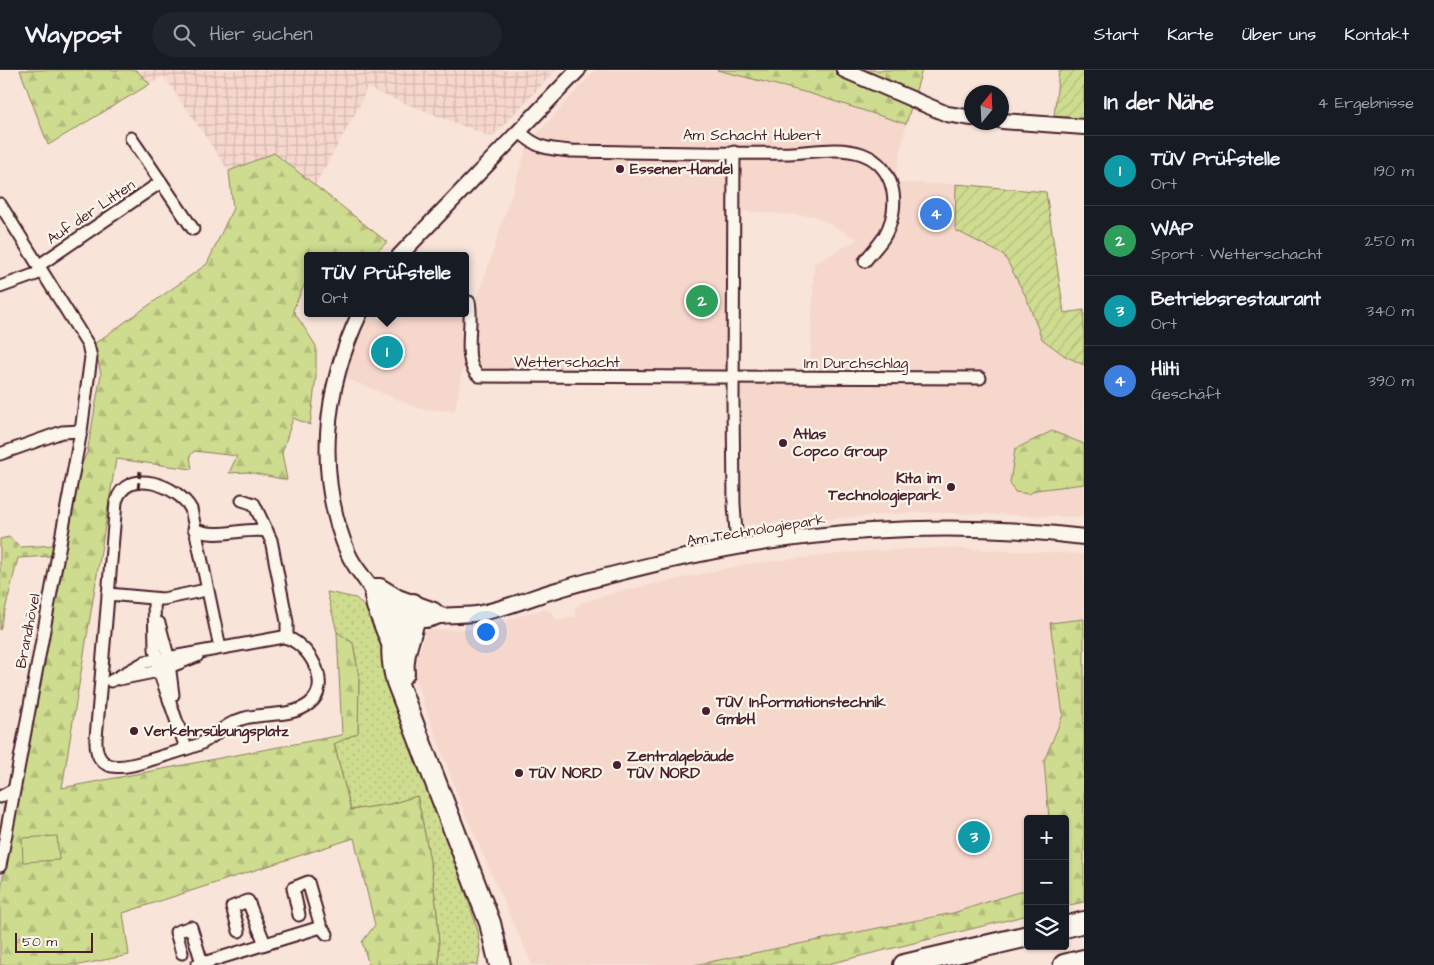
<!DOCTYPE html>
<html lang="de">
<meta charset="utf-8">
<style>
:root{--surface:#171b24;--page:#20242c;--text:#f1f3f6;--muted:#9ea1a6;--line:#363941;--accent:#a6949b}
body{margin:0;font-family:"Architects Daughter",sans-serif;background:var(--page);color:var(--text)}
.controls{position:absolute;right:15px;bottom:15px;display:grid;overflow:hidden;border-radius:5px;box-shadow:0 1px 4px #0004}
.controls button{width:45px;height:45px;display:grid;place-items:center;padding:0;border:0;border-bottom:1px solid var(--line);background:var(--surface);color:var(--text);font:25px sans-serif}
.compass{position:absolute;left:964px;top:15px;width:45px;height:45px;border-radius:50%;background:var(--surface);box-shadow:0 1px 4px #0004;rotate:18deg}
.scale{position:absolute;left:15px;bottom:12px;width:78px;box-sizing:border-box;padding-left:5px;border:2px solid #4a1f2b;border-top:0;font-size:14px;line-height:18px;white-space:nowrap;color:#4a1f2b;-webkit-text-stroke:4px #fbf7ec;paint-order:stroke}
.you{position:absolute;left:485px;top:561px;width:18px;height:18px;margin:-12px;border:4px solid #fff;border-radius:50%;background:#1a73e8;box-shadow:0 0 0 8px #1a73e833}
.badge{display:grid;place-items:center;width:32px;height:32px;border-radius:50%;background:var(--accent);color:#fff;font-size:16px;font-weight:700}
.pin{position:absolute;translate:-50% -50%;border:2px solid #fff;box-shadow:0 1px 5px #0006}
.popup{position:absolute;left:304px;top:182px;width:165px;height:65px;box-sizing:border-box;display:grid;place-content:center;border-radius:5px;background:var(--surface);filter:drop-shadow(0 1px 4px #0005);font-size:16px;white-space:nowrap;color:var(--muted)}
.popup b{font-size:19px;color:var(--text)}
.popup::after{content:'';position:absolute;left:50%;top:100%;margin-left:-10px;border:10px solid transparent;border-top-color:var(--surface)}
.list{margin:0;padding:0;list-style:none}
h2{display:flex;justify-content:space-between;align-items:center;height:65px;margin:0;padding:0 20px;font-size:21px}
h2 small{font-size:16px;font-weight:400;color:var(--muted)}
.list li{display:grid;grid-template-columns:32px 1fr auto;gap:15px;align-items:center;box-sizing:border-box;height:70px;padding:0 20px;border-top:1px solid var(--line)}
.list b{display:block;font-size:19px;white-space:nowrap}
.list p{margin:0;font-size:16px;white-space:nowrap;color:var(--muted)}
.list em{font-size:16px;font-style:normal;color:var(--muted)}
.icon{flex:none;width:28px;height:28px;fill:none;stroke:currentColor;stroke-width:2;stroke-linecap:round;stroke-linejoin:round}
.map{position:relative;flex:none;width:1084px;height:895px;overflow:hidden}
header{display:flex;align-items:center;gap:30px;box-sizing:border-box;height:70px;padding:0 25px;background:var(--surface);border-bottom:1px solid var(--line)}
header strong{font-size:24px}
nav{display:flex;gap:28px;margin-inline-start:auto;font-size:18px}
.search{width:350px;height:45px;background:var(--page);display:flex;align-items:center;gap:12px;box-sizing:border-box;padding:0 18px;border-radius:28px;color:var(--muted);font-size:19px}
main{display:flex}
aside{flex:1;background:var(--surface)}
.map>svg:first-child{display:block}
.built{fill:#f6d7cc}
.industrial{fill:url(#industrial-grid)}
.grass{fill:url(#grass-dots);stroke:#8c7e5d}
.forest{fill:url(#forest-firs);stroke:#8c7e5d}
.cemetery{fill:url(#cemetery-stones);stroke:#8c7e5d}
.garden{fill:url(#garden-furrows);stroke:#8c7e5d}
.pitch{fill:#cedc8f;stroke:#8c7e5d}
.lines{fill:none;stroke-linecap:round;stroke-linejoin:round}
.minor-casing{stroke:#4a1f2b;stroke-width:15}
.tertiary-casing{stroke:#4a1f2b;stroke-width:18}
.motorway-casing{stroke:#4a1f2b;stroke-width:24}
.minor{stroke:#fbf7ec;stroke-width:11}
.tertiary{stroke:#fbf7ec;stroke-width:14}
.motorway{stroke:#fbf7ec;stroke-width:20}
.rail{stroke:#4a1f2b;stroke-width:3;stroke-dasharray:8 4;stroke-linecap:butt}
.poi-dot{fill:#4a1f2b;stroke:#fbf7ec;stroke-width:2}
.labels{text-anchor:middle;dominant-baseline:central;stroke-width:4.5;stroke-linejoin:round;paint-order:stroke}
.street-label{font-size:15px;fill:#4a1f2b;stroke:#fbf7ec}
.poi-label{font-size:15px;font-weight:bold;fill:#4a1f2b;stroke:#fbf7ec;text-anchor:start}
</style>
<header>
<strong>Waypost</strong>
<div class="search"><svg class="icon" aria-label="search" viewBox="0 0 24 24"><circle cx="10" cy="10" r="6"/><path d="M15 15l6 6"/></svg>Hier suchen</div>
<nav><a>Start</a><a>Karte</a><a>Über uns</a><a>Kontakt</a></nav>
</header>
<main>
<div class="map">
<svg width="1084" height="895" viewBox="0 0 1084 895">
<defs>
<pattern id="industrial-grid" width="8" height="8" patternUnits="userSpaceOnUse" patternTransform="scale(1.25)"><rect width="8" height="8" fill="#f6d7cc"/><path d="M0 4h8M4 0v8" fill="none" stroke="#d4b8af"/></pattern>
<pattern id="grass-dots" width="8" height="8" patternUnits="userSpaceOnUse" patternTransform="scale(1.25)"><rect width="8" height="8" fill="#cedc8f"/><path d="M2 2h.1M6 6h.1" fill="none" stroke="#b2bc7c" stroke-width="1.8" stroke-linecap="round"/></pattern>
<pattern id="forest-firs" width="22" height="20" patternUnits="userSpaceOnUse" patternTransform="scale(1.25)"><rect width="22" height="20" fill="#cedc8f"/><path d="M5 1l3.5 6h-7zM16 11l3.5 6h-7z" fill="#b2bc7c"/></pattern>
<pattern id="cemetery-stones" width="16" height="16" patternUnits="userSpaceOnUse" patternTransform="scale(1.25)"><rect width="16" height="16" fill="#cedc8f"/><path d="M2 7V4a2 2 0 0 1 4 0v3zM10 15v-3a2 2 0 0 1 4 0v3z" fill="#b2bc7c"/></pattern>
<pattern id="garden-furrows" width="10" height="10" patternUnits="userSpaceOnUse" patternTransform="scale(1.25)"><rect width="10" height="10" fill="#cedc8f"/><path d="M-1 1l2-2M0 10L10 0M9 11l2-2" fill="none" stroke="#b2bc7c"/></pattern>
</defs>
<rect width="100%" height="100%" fill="#f8e4d9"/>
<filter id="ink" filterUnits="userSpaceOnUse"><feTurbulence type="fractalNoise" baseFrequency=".02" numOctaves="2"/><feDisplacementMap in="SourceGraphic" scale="10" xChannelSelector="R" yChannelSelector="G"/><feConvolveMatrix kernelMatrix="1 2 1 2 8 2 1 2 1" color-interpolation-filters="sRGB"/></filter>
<g filter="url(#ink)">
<g class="built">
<polygon points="595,0 717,0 809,23 906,54 896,104 899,113 956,114 954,160 1003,185 1026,227 1042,269 1065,286 1084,295 1084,374 1052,361 1015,379 1015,389 1029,424 1036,420 1084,414 1084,447 921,442 743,455 741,310 810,301 814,194 858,169 814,146 742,141 739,299 608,302 462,299 455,341 421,339 341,306 363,243 466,243 469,233 479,224 528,74"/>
<polygon points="944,478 1084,484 1084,549 1050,553 1064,646 1044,691 1049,749 1028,749 1028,819 953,843 694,895 532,895 462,737 416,612 416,589 425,566 422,563 427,560 476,559 544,539 550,541 557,551 576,546 575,539 581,533 617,522 748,494 866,481"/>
</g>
<polygon class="industrial" points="136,0 556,0 492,67 366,18 362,31 315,115 274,83 229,101 164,6 150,14"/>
<path class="grass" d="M 327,522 L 356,528 L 377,550 L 387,608 L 456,793 L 478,861 L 480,881 L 478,895 L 439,895 C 440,838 429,782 417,726 L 391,734 L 351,740 L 334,673 L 358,662 L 359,607 L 353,573 L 337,562 Z"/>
<g class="forest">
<polygon points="20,0 136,0 150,14 48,75"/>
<polygon points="717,0 922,0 906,54 808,23"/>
<path d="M 274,83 L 387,172 L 373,186 L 308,186 L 308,207 L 293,240 L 316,276 L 316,307 L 310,355 L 293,348 L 282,383 L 287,410 L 248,402 L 229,403 L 237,386 L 194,381 L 190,386 L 192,399 L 116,389 L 62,718 L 342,665 L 337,562 L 353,573 L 359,607 L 358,663 L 334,674 L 351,740 L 391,734 L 417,726 C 429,781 440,838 439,895 L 369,895 L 362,872 L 375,855 L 354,768 L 123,843 L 129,885 L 79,895 L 0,895 L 0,827 L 7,778 L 78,402 L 87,383 L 101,304 L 94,274 L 207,194 L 233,138 L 229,101 Z"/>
<polygon points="1052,361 1084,374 1084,414 1036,420 1029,424 1015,422 1010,413 1015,379"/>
<polygon points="1084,549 1084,832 1065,836 1065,749 1049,749 1044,691 1063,645 1050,553"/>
<polygon points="1028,819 1028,845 824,895 694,895 953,843"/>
</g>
<polygon class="cemetery" points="9,467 21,477 55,475 51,486 18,488 0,560 0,469"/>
<g class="garden">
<polygon points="1084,0 1084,49 1054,46 1059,1"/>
<polygon points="956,114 1046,122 1064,243 1084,240 1084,295 1065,286 1042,269 1026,227 1004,185 955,160"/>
</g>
<polygon class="pitch" points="57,766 59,790 23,792 22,768"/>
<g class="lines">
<g class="minor-casing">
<g id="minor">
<path d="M 519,61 C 537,79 549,79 572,81 C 645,82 717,84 790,83 C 812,82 840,76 862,84 C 897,97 901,138 884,167 C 879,175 871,183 865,191"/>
<polyline points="734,82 733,330 734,434 737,477"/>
<polyline points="161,112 193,159"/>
<polyline points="0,134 88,275 91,287 81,361 0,796"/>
<polyline points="38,196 161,112 131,68"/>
<polyline points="0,217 42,202"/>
<path d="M 469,232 C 474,253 461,293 479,306 L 980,308"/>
<polyline points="0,384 62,362 81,361"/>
<polyline points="242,430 254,434 271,470 287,552 287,567"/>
<path d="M 194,459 C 218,470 242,457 267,461"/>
<polyline points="108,524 163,529 206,520"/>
<polyline points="154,529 155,579 159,601 186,678"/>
<polyline points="159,553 168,586 173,625"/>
<polyline points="119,609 159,601 197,586"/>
<path d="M 111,611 L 145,592 L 283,567 C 306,570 335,614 309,634 C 289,649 261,641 239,650 C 224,655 214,667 200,674 C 187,679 173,683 160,687 C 136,694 94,712 96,668 L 116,432 C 126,396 178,415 191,439 L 220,578"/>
<polyline points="0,727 13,720"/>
<polyline points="299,845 293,818 308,812 321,857"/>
<polyline points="239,861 232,837 248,831 265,874"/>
<polyline points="182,883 176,862 191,857 202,893"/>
<polyline points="197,895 321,857 327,864"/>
</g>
</g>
<g class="tertiary-casing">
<g id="tertiary">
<polyline points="844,0 947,44 972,48"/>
<polyline points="1002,51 1084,57"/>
<polyline points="399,186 578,0"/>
<path d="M 360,243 C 324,318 315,405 348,483 C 353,496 363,505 370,517 C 373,522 371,521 375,526 C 386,537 410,549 425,550 C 431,550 435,547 440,546 C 453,544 467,546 481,543 C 508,538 534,526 560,519 C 592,509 626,501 659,493 C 797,460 944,449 1084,467"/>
<polyline points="370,516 380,516 398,527 434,540 441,546"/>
</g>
</g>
<g class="motorway-casing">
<g id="motorway">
<polyline points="375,526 377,536 391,571"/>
<path d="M 413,534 C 389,556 389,583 397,612 L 490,853 L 500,895"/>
<path d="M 404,603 C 401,579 416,560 414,539"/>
<polyline points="1065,857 1084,852"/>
<polyline points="904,895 1028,866"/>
<polyline points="1064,895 1084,890"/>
</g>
</g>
<use href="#minor" class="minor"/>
<use href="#tertiary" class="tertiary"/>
<use href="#motorway" class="motorway"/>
<polyline class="rail" points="138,420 140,401"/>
</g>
</g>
<g class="poi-dot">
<circle cx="620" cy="99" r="5"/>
<circle cx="783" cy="373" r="5"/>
<circle cx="951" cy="417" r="5"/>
<circle cx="706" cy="641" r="5"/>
<circle cx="134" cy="661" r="5"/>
<circle cx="617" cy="695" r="5"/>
<circle cx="519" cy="703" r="5"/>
</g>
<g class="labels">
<g class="street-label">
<text x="752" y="65">Am Schacht Hubert</text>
<text transform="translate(91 142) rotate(-34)">Auf der Litten</text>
<text x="567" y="292">Wetterschacht</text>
<text x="856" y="293">Im Durchschlag</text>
<text transform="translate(756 460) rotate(-9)">Am Technologiepark</text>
<text transform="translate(28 561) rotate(-79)">Brandhövel</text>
</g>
<g class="poi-label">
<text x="630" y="99">Essener-Handel</text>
<text x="793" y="364">Atlas<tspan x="793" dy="17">Copco Group</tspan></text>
<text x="941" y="408" text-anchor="end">Kita im<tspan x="941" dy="17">Technologiepark</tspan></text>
<text x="716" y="632">TÜV Informationstechnik<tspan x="716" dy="17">GmbH</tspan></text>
<text x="144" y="661">Verkehrsübungsplatz</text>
<text x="627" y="686">Zentralgebäude<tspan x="627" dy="17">TÜV NORD</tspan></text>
<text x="529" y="703">TÜV NORD</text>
</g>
</g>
</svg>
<div class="controls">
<button>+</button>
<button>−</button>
<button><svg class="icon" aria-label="layers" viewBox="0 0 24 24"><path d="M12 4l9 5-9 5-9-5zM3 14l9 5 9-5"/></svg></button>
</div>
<svg class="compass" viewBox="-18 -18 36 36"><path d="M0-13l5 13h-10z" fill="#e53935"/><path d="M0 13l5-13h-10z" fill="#9ea1a6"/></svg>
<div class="scale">50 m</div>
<div class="you"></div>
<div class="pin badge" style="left:387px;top:282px;background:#0f9aa8">1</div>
<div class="popup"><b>TÜV Prüfstelle</b>Ort</div>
<div class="pin badge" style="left:702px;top:231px;background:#2e9e5b">2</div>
<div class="pin badge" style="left:974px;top:767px;background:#0f9aa8">3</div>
<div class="pin badge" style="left:936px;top:144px;background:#3f7fe0">4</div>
</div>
<aside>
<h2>In der Nähe<small>4 Ergebnisse</small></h2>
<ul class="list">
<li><span class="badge" style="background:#0f9aa8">1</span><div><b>TÜV Prüfstelle</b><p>Ort</p></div><em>190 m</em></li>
<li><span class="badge" style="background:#2e9e5b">2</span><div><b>WAP</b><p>Sport · Wetterschacht</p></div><em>250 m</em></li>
<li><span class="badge" style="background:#0f9aa8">3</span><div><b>Betriebsrestaurant</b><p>Ort</p></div><em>340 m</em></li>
<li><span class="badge" style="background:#3f7fe0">4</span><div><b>Hilti</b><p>Geschäft</p></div><em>390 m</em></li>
</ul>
</aside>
</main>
